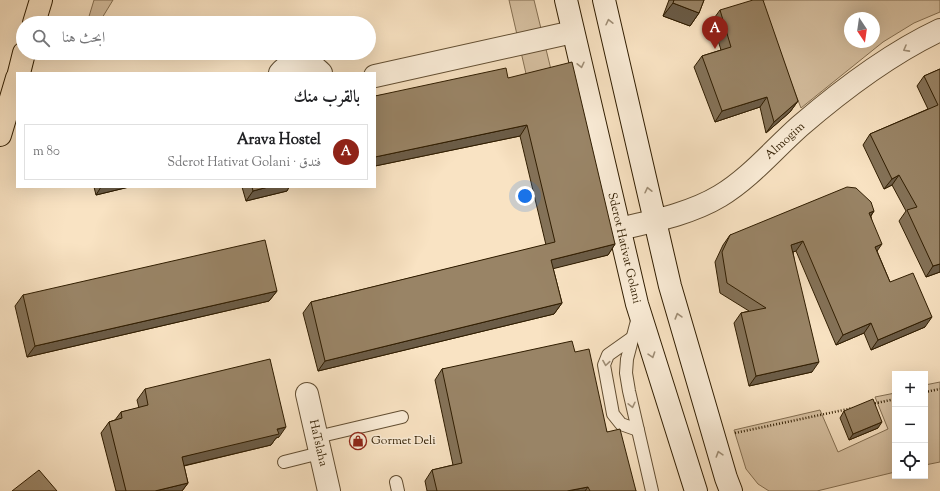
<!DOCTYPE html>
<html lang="ar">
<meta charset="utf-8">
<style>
:root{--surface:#fff;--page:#f6f6f6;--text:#202124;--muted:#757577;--line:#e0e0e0;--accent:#8f2418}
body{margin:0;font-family:"Sorts Mill Goudy",Amiri,serif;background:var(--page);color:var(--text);direction:rtl}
.controls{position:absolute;right:12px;bottom:12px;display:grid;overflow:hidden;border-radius:0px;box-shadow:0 4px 16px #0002}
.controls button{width:36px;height:36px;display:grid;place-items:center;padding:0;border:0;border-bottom:1px solid var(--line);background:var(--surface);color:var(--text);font:20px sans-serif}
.compass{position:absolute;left:844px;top:12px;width:36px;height:36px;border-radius:50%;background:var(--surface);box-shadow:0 4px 16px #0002;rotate:167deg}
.you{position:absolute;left:525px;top:196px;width:14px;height:14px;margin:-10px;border:3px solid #fff;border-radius:50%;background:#1a73e8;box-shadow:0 0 0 6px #1a73e833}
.badge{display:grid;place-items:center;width:26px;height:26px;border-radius:50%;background:var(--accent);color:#fff;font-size:13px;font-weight:700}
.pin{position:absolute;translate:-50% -33px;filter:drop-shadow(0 1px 2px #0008)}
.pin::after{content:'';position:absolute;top:21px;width:14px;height:12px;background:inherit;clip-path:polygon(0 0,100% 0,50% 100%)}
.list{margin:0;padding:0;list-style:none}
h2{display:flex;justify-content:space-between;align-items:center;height:52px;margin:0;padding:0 16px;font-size:17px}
h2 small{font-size:13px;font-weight:400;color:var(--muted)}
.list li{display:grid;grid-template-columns:26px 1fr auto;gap:12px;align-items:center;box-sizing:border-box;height:56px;margin:0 8px 8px;padding:0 8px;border:1px solid var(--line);border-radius:0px}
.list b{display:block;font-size:15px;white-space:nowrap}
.list p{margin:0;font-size:13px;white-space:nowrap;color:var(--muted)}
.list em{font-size:13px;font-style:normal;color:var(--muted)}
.icon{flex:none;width:22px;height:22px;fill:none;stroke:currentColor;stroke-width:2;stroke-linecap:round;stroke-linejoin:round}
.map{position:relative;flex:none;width:940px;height:491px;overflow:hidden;direction:ltr}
.search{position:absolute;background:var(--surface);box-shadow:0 4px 16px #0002;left:16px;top:16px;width:360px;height:44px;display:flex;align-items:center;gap:10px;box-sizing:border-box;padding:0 14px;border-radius:22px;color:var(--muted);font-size:15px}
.panel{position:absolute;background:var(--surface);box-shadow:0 4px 16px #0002;left:16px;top:72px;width:360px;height:116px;border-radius:0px;direction:rtl}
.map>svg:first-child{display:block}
.grass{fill:#d7c1a2;stroke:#846f52;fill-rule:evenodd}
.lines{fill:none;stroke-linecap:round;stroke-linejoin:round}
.lane-casing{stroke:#624e32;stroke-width:14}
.street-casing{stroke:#624e32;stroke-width:24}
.secondary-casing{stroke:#301d01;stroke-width:24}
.highway-casing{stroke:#301d01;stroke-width:24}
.path{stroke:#301d01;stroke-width:2.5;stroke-dasharray:1 2;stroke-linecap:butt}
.lane{stroke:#fbedd8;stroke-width:12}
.street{stroke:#fbedd8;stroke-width:22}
.secondary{stroke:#fbedd8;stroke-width:22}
.highway{stroke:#f9e3c3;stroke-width:22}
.wall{fill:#847258;stroke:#301d01}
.shaded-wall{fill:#6b5c47;stroke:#301d01}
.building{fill:#998466;stroke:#301d01}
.oneway{stroke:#a08f77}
.labels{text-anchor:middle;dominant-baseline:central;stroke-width:3;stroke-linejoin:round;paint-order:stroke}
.street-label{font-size:12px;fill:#301d01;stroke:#fbedd8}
.poi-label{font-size:12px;fill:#301d01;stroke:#fbedd8;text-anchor:start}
</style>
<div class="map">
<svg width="940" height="491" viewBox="0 0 940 491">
<rect width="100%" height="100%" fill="#f9e3c3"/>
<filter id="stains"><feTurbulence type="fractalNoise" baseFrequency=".005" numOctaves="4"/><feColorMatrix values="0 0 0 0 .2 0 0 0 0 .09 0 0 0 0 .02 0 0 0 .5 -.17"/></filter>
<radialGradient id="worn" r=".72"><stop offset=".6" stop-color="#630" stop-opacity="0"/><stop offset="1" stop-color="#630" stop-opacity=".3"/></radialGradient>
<g class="grass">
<polygon points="94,0 113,0 99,23 87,23"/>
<polygon points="509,0 534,0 555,86 527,78"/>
<path d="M 765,0 L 940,0 L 940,12 L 914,23 L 883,42 L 801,108 L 760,3 ZM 850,18 L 874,18 L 874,42 L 850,42 Z"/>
<polygon points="940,382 940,462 925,465 925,385"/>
<polygon points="895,393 895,472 817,491 769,491 758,484 746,469 734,430 820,410 838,452 888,429 875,397"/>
</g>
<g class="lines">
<g class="lane-casing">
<g id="lane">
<polyline points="638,317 627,359 626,373 629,391 652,491"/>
<polyline points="632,338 608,355 604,365 613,414 621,424 638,430"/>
<polyline points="317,437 402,417"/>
<polyline points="284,462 320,453"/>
<polyline points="396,482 398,491"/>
</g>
</g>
<g class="street-casing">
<g id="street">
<path d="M 280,73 C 291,60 309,60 321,73"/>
<polyline points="375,76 573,32"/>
<path d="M 619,229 C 653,221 690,214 720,196 C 750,178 774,149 800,126 C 843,89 889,54 940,30"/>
<polyline points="307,394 329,491"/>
</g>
</g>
<g class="secondary-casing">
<g id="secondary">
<polyline points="566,0 637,304 696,491"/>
<polyline points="604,0 670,286 726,478 731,491"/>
</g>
</g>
<g class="highway-casing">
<g id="highway">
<polyline points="34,23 41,0"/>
<polyline points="19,73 24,53"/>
<polyline points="0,135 17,78"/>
</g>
</g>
<g class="path">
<polyline points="925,392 940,389"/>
<polyline points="872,404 895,399"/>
<polyline points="735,433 853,408"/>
</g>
<use href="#lane" class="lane"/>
<use href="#street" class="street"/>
<use href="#secondary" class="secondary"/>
<use href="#highway" class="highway"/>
</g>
<g class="wall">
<polygon points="669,0 704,0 699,13 690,26 663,16"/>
<polygon points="720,10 798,101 790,112 766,133 760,107 715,122 694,67 702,56 721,50 712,21"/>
<polygon points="940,69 940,272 926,277 899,221 906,211 892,185 884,189 863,145 870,134 928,109 917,86 924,76"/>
<polygon points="508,78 615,244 608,255 553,268 562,303 554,314 318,371 303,313 311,302 546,245 520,136 375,166 375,96"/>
<polygon points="94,187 129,187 96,195"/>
<polygon points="242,187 289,187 287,191 246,201"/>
<polygon points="874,211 871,216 877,251 890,282 925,327 871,350 864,333 836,345 796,251 793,252 812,372 749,386 734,323 741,313 749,311 720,293 715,262 723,245 730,235"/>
<polygon points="277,291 269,301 27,357 15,306 23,295"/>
<polygon points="575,352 607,432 636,491 427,491 425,481 432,470 453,465 435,380 442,369"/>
<polygon points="145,389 279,437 276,438 271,445 184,466 188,483 182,491 116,491 101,433 109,422 115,420 121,412 139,408 137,400"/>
<polygon points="844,411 878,428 849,440 840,418"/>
</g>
<g class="shaded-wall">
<polygon points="673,3 699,13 690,26 663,16"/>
<polygon points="767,97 760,107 715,122 722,111"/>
<polygon points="798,101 790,112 766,133 774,122"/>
<polygon points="527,125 520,136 375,166 375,157"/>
<polygon points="899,175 892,185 884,189 892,179"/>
<polygon points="101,187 129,187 96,195"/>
<polygon points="268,187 289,187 287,191 246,201 253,191"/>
<polygon points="874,211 867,221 869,213"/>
<polygon points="803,241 796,251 784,255 791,245"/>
<polygon points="615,244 608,255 544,271 551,260"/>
<polygon points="882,244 875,254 875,247"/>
<polygon points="940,264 940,272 926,277 933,266"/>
<polygon points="277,291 269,301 27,357 35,346"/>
<polygon points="562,303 554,314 318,371 325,361"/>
<polygon points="932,317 925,327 871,350 878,340"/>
<polygon points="871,323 864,333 836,345 843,335"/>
<polygon points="819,362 812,372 749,386 756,376"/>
<polygon points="882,422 878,428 849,440 853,434"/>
<polygon points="286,427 279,437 276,438 271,445 174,468 182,457"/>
<polygon points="188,483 182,491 155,491"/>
<polygon points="588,487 585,491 567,491"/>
</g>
<g class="building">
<polygon points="674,0 704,0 699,13 673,3"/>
<polygon points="753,0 763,0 798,101 774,122 767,97 722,111 702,56 731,47 720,10"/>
<polygon points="572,62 615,244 551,260 562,303 325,361 311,302 555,242 527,125 375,157 375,96 506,68 508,78"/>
<polygon points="940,69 940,264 933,266 907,210 917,207 899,175 892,179 870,134 938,105 924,76"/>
<polygon points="252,187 268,187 253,191"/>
<polygon points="847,187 856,188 871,202 874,211 869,213 882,244 875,247 890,282 913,273 932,317 878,340 871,323 843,335 803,241 791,245 819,362 756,376 741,313 766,308 727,283 722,252 730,235"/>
<polygon points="265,240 277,291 35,346 23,295"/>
<polygon points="572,341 575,352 589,349 607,432 620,429 636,491 590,491 588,487 567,491 437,491 432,470 462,463 442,369"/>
<polygon points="270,359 286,427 277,429 279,434 182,457 188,483 155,491 126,491 109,422 122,418 121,412 148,405 145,389"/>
<polygon points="873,399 882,422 853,434 844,411"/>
<polygon points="39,470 57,491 12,491"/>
</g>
<defs><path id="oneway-chevron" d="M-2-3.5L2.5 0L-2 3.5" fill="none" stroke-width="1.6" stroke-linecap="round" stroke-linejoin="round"/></defs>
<g class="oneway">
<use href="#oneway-chevron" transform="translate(609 22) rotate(-103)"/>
<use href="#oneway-chevron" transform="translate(906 49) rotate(151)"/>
<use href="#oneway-chevron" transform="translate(581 65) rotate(77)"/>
<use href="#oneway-chevron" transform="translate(648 190) rotate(-103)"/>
<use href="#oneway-chevron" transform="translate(678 316) rotate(-106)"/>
<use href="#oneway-chevron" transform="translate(652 355) rotate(72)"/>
<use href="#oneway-chevron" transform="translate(606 363) rotate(99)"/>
<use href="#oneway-chevron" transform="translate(632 405) rotate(77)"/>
<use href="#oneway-chevron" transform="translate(719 454) rotate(-107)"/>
</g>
<defs>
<g id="shop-ring" transform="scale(0.9)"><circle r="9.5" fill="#fbedd8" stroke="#8f2418" stroke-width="1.5"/><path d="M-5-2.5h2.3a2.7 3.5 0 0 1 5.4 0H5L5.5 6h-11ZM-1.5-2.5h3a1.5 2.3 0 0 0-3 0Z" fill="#8f2418"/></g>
</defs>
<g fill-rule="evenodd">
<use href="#shop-ring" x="358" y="441"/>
</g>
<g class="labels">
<g class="street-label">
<text transform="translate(785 141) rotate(-42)">Almogim</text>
<text transform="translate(624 248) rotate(77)">Sderot Hativat Golani</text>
<text transform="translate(318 443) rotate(77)">HaTslaha</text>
</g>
<g class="poi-label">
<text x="371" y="441">Gormet Deli</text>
</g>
</g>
<rect width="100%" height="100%" filter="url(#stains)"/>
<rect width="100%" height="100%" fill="url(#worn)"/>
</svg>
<div class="controls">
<button>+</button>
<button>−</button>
<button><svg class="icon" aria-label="locate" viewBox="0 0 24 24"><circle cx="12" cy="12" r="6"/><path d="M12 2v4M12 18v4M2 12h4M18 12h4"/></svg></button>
</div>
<svg class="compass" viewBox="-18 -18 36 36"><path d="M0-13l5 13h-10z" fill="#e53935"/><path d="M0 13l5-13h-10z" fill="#757577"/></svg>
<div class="you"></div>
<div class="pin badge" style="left:715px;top:49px">A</div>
<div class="search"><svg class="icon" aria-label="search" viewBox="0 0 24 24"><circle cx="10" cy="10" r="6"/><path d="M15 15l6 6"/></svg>ابحث هنا</div>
<section class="panel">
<h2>بالقرب منك<small></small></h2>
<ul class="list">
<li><span class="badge">A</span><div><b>Arava Hostel</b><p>فندق · Sderot Hativat Golani</p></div><em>80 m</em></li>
</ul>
</section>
</div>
